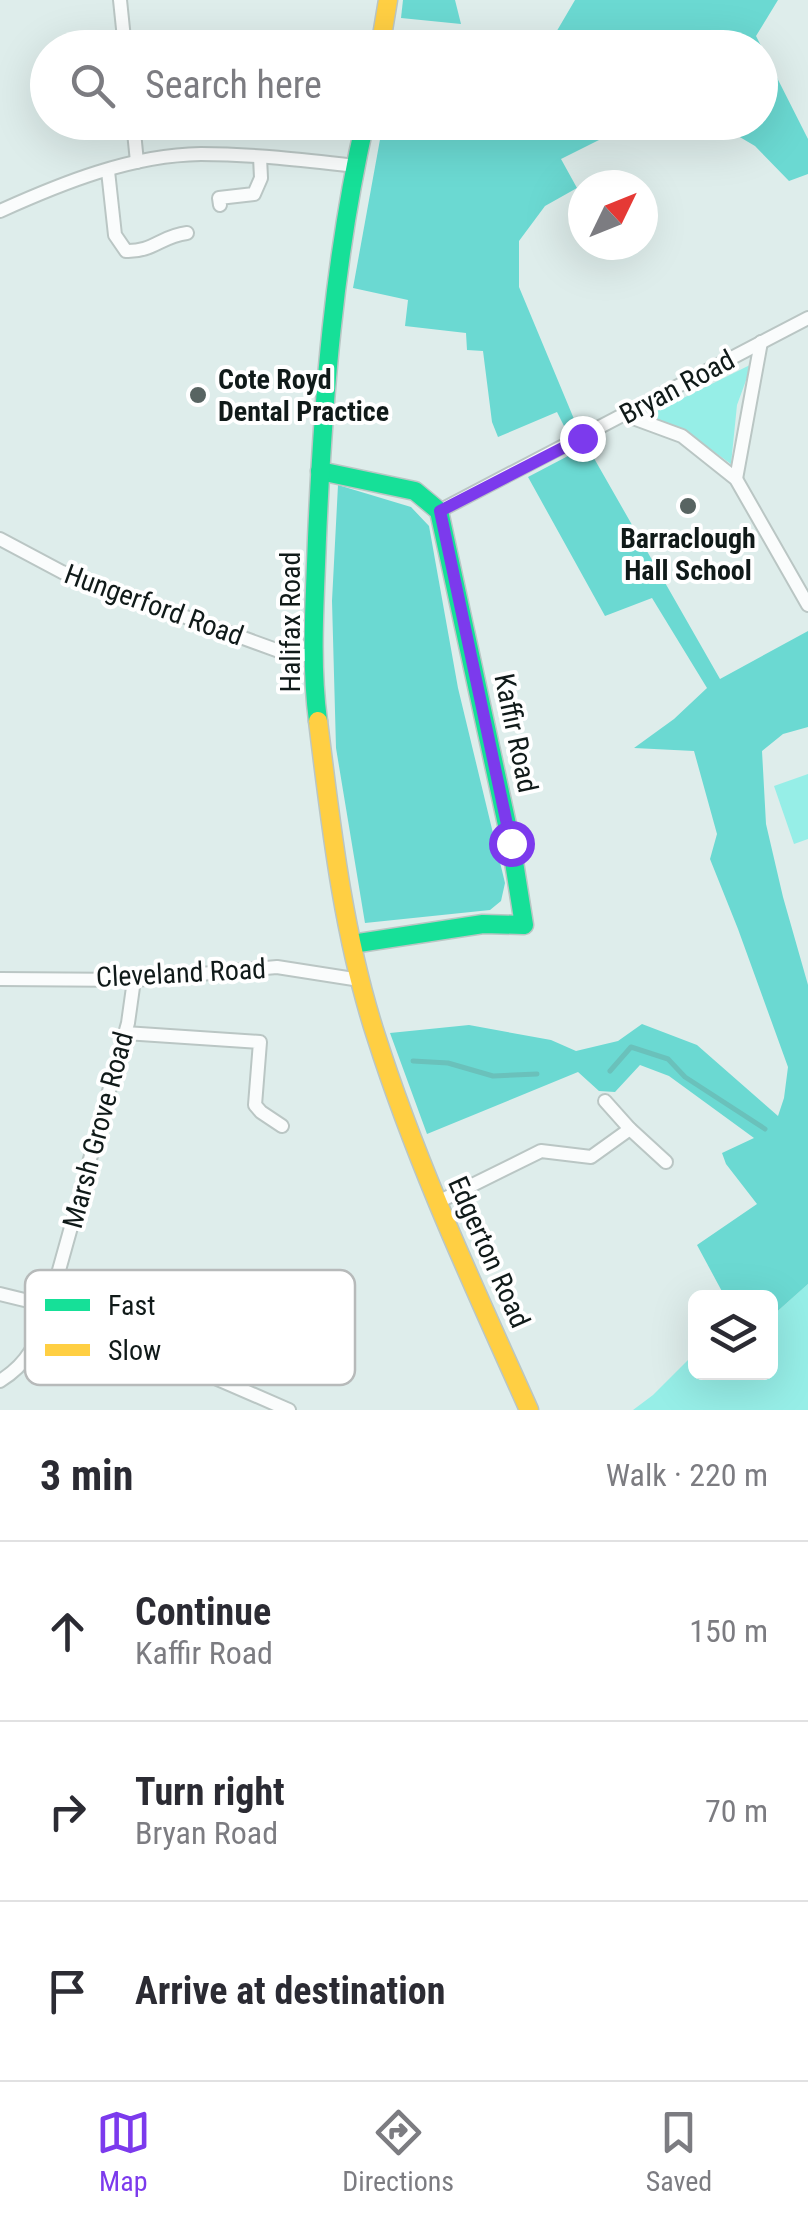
<!DOCTYPE html>
<meta charset="utf-8">
<style>
:root{--surface:#fff;--page:#f7f7f7;--text:#2b2b33;--muted:#7c7c81;--line:#e1e1e2;--accent:#7c3aed}
body{margin:0;font-family:"Roboto Condensed",sans-serif;background:var(--page);color:var(--text)}
.controls{position:absolute;right:30px;bottom:30px;display:grid;overflow:hidden;border-radius:15px;box-shadow:0 10px 40px #0002}
.controls button{width:90px;height:90px;display:grid;place-items:center;padding:0;border:0;border-bottom:2px solid var(--line);background:var(--surface);color:var(--text);font:50px sans-serif}
.compass{position:absolute;left:568px;top:170px;width:90px;height:90px;border-radius:50%;background:var(--surface);box-shadow:0 10px 40px #0002;rotate:47deg}
.stop{position:absolute;width:30px;height:30px;margin:-22px;border:8px solid #7c3aed;border-radius:50%;background:#fff}
.stop.end{background:#7c3aed;border-color:#fff;box-shadow:0 2px 10px #0008}
.list{margin:0;padding:0;list-style:none}
h2{display:flex;justify-content:space-between;align-items:center;height:130px;margin:0;padding:0 40px;font-size:42px}
h2 small{font-size:32px;font-weight:400;color:var(--muted)}
.list li{display:grid;grid-template-columns:65px 1fr auto;gap:30px;align-items:center;box-sizing:border-box;height:180px;padding:0 40px;border-top:2px solid var(--line)}
.list b{display:block;font-size:38px;white-space:nowrap}
.list p{margin:0;font-size:32px;white-space:nowrap;color:var(--muted)}
.list em{font-size:32px;font-style:normal;color:var(--muted)}
.icon{flex:none;width:55px;height:55px;fill:none;stroke:currentColor;stroke-width:2;stroke-linecap:round;stroke-linejoin:round}
.map{position:relative;flex:none;width:808px;height:1410px;overflow:hidden}
.search{position:absolute;background:var(--surface);box-shadow:0 10px 40px #0002;left:30px;right:30px;top:30px;height:110px;display:flex;align-items:center;gap:25px;box-sizing:border-box;padding:0 35px;border-radius:55px;color:var(--muted);font-size:38px}
.sheet{height:670px;background:var(--surface)}
nav{display:flex;justify-content:space-around;align-items:center;box-sizing:border-box;height:140px;border-top:2px solid var(--line);background:var(--surface);font-size:28px;color:var(--muted)}
nav a{display:grid;justify-items:center;gap:5px}
nav .on{color:var(--accent)}
.map>svg:first-child{display:block}
.green{fill:#96eee7}
.forest{fill:#6bd9d2}
.lines{fill:none;stroke-linecap:round;stroke-linejoin:round}
.stream{stroke:#6ac1bb;stroke-width:5}
.street-casing{stroke:#bac6c4;stroke-width:16}
.fast-casing{stroke:#bac6c4;stroke-width:21}
.slow-casing{stroke:#bac6c4;stroke-width:21}
.street{stroke:#fafcfc;stroke-width:12}
.fast{stroke:#16e098;stroke-width:18}
.slow{stroke:#ffcf43;stroke-width:18}
.route{stroke:#7c3aed;stroke-width:12}
.poi-dot{fill:#586462;stroke:#fff;stroke-width:4}
.labels{text-anchor:middle;dominant-baseline:central;stroke-width:8;stroke-linejoin:round;paint-order:stroke}
.poi-label{font-size:28px;font-weight:bold;fill:#101a19;stroke:#fff;text-anchor:start}
.street-label{font-size:28px;fill:#101a19;stroke:#fff}
.key{fill:#fff;stroke:#b7baba;stroke-width:2.5}
.key-label{font-size:28px;fill:#101a19}
</style>
<div class="map">
<svg width="808" height="1410" viewBox="0 0 808 1410">
<rect width="100%" height="100%" fill="#deedeb"/>
<g class="green">
<polygon points="752,364 737,405 731,464 685,431 649,415"/>
<polygon points="808,774 808,839 794,844 774,786"/>
<polygon points="808,1284 808,1410 633,1410 653,1395 695,1353 696,1372 770,1372 771,1317"/>
</g>
<g class="forest">
<polygon points="403,0 455,0 461,24 401,18"/>
<polygon points="575,0 778,0 756,36 808,139 808,174 789,181 755,146 716,123 760,122 760,48 548,46"/>
<polygon points="383,123 641,123 619,130 561,159 577,188 545,206 519,241 519,287 579,431 569,436 557,412 498,437 492,422 483,351 467,350 466,333 405,326 408,300 353,288"/>
<polygon points="587,446 720,679 808,631 808,727 783,734 762,751 766,824 783,897 808,985 808,1284 771,1317 770,1298 725,1297 697,1245 757,1204 726,1164 722,1153 754,1138 669,1076 640,1065 615,1092 599,1091 578,1072 427,1134 390,1033 469,1025 551,1040 576,1051 618,1041 642,1024 697,1045 778,1116 784,1098 788,1067 738,929 710,859 717,834 694,751 634,748 674,719 707,688 652,598 605,616 528,477"/>
<polygon points="338,485 411,507 429,526 458,688 505,883 501,901 490,910 365,923 336,748 332,601"/>
</g>
<g class="lines">
<g class="stream">
<polyline points="413,1061 448,1063 493,1076 537,1074"/>
<polyline points="610,1071 631,1047 668,1059 685,1077 765,1129"/>
</g>
<g class="street-casing">
<g id="street">
<polyline points="120,0 125,48"/>
<polyline points="133,122 137,162"/>
<path d="M 108,171 L 115,235 L 126,251 C 153,252 161,236 187,233"/>
<polyline points="220,205 219,198 254,194 261,178 260,157"/>
<path d="M 0,211 C 62,183 131,155 201,154 C 252,154 304,160 355,166"/>
<polyline points="625,415 682,436 736,479 808,605"/>
<polyline points="736,479 761,342"/>
<polyline points="439,511 808,318"/>
<polyline points="0,539 62,572 290,655 313,655"/>
<polyline points="0,979 134,980 277,967 360,980"/>
<polyline points="125,1033 260,1042 255,1105 261,1112 282,1126"/>
<polyline points="605,1101 630,1129 666,1162"/>
<polyline points="436,1203 541,1151 591,1157 630,1129"/>
<polyline points="0,1294 49,1306 289,1410"/>
<path d="M 0,1381 C 32,1361 37,1340 49,1306 L 128,1023 L 134,980"/>
</g>
</g>
<g class="fast-casing">
<g id="fast">
<polyline points="320,471 415,491 439,511 511,843 524,925 483,924 352,944"/>
<path d="M 318,721 C 310,660 315,599 317,538 C 323,399 334,258 365,122"/>
</g>
</g>
<g class="slow-casing">
<g id="slow">
<polyline points="380,48 388,0"/>
<path d="M 318,721 C 331,826 343,935 376,1036 C 417,1165 474,1287 529,1410"/>
</g>
</g>
<use href="#street" class="street"/>
<use href="#fast" class="fast"/>
<use href="#slow" class="slow"/>
</g>
<g class="lines">
<polyline class="route" points="511,843 440,511 582,438"/>
</g>
<g class="poi-dot">
<circle cx="198" cy="395" r="10"/>
<circle cx="688" cy="506" r="10"/>
</g>
<g class="labels">
<g class="poi-label">
<text x="218" y="379">Cote Royd<tspan x="218" dy="32">Dental Practice</tspan></text>
<text x="688" y="538" text-anchor="middle">Barraclough<tspan x="688" dy="32">Hall School</tspan></text>
</g>
<g class="street-label">
<text transform="translate(677 387) rotate(-28)">Bryan Road</text>
<text transform="translate(154 605) rotate(20)">Hungerford Road</text>
<text transform="translate(290 622) rotate(-90)">Halifax Road</text>
<text transform="translate(516 733) rotate(78)">Kaffir Road</text>
<text transform="translate(181 973) rotate(-3)">Cleveland Road</text>
<text transform="translate(98 1130) rotate(-75)">Marsh Grove Road</text>
<text transform="translate(489 1252) rotate(66)">Edgerton Road</text>
</g>
</g>
<rect x="25" y="1270" width="330" height="115" rx="15" class="key"/>
<rect x="45" y="1299" width="45" height="12" fill="#16e098"/>
<rect x="45" y="1344" width="45" height="12" fill="#ffcf43"/>
<g class="key-label">
<text x="108" y="1315">Fast</text>
<text x="108" y="1360">Slow</text>
</g>
</svg>
<div class="controls">
<button><svg class="icon" aria-label="layers" viewBox="0 0 24 24"><path d="M12 4l9 5-9 5-9-5zM3 14l9 5 9-5"/></svg></button>
</div>
<svg class="compass" viewBox="-18 -18 36 36"><path d="M0-13l5 13h-10z" fill="#e53935"/><path d="M0 13l5-13h-10z" fill="#7c7c81"/></svg>
<div class="stop" style="left:511px;top:843px"></div>
<div class="stop end" style="left:582px;top:438px"></div>
<div class="search"><svg class="icon" aria-label="search" viewBox="0 0 24 24"><circle cx="10" cy="10" r="6"/><path d="M15 15l6 6"/></svg>Search here</div>
</div>
<section class="sheet">
<h2>3 min<small>Walk · 220 m</small></h2>
<ul class="list">
<li><svg class="icon" aria-label="ahead" viewBox="0 0 24 24"><path d="M12 20V5M6 11l6-6 6 6"/></svg><div><b>Continue</b><p>Kaffir Road</p></div><em>150 m</em></li>
<li><svg class="icon" aria-label="right" viewBox="0 0 24 24"><path d="M7 20v-9h11M14 6l5 5-5 5"/></svg><div><b>Turn right</b><p>Bryan Road</p></div><em>70 m</em></li>
<li><svg class="icon" aria-label="arrive" viewBox="0 0 24 24"><path d="M6 21V4h12l-3 4 3 4H6"/></svg><div><b>Arrive at destination</b></div></li>
</ul>
</section>
<nav>
<a class="on"><svg class="icon" aria-label="map" viewBox="0 0 24 24"><path d="M3 6l6-2 6 2 6-2v14l-6 2-6-2-6 2zM9 4v14M15 6v14"/></svg>Map</a>
<a><svg class="icon" aria-label="directions" viewBox="0 0 24 24"><path d="M12 3l9 9-9 9-9-9zM9 14v-3h6M13 9l2 2-2 2"/></svg>Directions</a>
<a><svg class="icon" aria-label="saved" viewBox="0 0 24 24"><path d="M7 4h10v16l-5-4-5 4z"/></svg>Saved</a>
</nav>
